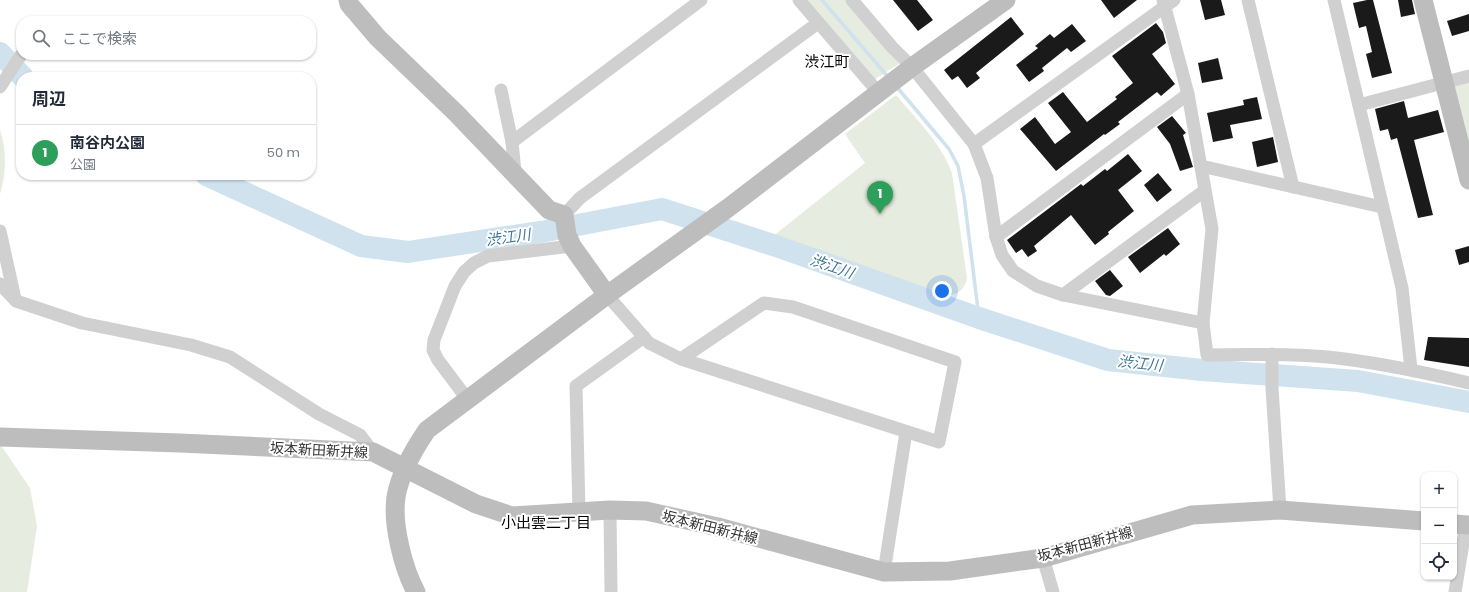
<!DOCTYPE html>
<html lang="ja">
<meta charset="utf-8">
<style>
:root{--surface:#fff;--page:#f2f2f3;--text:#1f2937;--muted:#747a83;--line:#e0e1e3;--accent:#e63946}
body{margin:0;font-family:Poppins,"Noto Sans JP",sans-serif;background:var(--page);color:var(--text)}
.controls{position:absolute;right:12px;bottom:12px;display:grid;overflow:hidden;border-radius:8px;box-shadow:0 1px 3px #0004}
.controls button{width:36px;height:36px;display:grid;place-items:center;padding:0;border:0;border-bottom:1px solid var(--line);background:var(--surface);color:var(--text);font:20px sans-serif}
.you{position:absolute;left:942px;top:291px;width:14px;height:14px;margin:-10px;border:3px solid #fff;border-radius:50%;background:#1a73e8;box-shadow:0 0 0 6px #1a73e833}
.badge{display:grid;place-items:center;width:26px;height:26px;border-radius:50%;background:var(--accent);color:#fff;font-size:13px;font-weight:700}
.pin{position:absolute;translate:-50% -33px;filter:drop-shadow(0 1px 2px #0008)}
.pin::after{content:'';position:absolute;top:21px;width:14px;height:12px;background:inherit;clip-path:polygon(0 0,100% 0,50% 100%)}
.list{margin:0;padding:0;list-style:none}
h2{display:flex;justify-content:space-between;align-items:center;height:52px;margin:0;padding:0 16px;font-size:17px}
h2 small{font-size:13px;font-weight:400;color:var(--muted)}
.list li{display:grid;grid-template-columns:26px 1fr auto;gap:12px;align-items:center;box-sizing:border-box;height:56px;padding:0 16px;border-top:1px solid var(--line)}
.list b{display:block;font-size:15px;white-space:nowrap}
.list p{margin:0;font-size:13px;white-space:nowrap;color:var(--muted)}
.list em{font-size:13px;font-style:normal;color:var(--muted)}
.icon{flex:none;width:22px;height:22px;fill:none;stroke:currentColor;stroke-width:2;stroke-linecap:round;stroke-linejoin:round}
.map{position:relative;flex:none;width:1469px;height:592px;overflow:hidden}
.search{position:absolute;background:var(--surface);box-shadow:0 1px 3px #0004;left:16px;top:16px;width:300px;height:44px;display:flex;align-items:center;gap:10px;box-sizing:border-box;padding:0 14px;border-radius:16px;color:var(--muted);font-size:15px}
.panel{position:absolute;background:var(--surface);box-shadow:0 1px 3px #0004;left:16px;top:72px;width:300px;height:108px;border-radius:16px}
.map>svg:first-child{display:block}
.green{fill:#e6ecdf}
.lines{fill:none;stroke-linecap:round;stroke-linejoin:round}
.stream{stroke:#cfe2ee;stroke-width:3.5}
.river{stroke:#cfe2ee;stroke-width:22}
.building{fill:#1a1a1a}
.street{stroke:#d0d0d0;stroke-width:13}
.secondary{stroke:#bdbdbd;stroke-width:19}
.labels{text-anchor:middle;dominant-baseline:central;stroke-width:4;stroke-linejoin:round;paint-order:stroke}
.street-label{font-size:14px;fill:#333;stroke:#fff}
.neighbourhood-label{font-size:15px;fill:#000;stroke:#fff}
.water-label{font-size:15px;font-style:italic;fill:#3f7597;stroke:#fff}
</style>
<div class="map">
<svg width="1469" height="592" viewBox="0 0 1469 592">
<rect width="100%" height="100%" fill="#fff"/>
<g class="green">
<polygon points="807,0 857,0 899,64 875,79"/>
<polygon points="1469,82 1469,162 1450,86"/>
<path d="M 896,95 C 916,119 941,143 952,173 L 967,278 C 964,292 956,295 943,297 L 772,237 L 865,163 L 845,134 Z"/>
<path d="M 0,130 C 7,149 6,175 0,194 Z"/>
<polygon points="0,444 30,488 37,526 27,592 0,592"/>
</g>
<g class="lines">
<g class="stream">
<polyline points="822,0 889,78"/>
<polyline points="896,86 949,149 958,166 964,196 979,318"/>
</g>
<g class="river">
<polyline points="0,53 23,77"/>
<polyline points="206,175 361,246 408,252 546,231 662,209 776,246 979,318 1108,360 1202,370 1358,381 1469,402"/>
</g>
</g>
<g class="building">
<polygon points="893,0 917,0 933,20 918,31"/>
<polygon points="1101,0 1137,0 1114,18"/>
<polygon points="1200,0 1221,0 1225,15 1205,20"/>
<polygon points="1367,0 1373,0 1392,73 1372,78 1366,54 1372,52 1366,26 1359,28 1353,3"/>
<polygon points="1398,0 1412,0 1415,14 1401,17"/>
<polygon points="1469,14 1469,31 1452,36 1447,21"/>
<polygon points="1011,17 1024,34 976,73 980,78 967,88 958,76 952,80 944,70"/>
<polygon points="1156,23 1163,32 1166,43 1152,54 1175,84 1161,96 1157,92 1118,122 1120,124 1105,135 1104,134 1056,171 1020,129 1035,117 1055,144 1071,132 1048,103 1063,92 1087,122 1117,99 1115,97 1133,83 1112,56"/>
<polygon points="1072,24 1086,41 1071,52 1067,48 1042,68 1044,71 1029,82 1016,65 1038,48 1035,46 1050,34 1054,38"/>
<polygon points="1218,58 1223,79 1202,83 1198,63"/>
<polygon points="1257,97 1262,119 1230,125 1233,138 1213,142 1207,113 1244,105 1243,100"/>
<polygon points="1404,101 1408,118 1438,110 1444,132 1414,140 1433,215 1418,218 1397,138 1391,140 1388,129 1380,131 1375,109"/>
<polygon points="1172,116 1186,133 1183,135 1193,167 1180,171 1170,144 1157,127"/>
<polygon points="1273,137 1278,162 1257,167 1252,142"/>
<polygon points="1128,154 1142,171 1118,190 1134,211 1108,232 1109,234 1095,245 1071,215 1034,246 1037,251 1028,257 1022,249 1016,253 1007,240 1081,184 1083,186 1105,169 1107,171"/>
<polygon points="1158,173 1172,190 1157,202 1144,185"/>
<polygon points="1168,228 1180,244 1166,256 1164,254 1140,273 1128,257"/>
<polygon points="1469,246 1469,262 1459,265 1455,250"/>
<polygon points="1110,270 1123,286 1110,296 1106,295 1095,281"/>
<polygon points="1428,337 1469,338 1469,367 1424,360"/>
</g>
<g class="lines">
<g class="street">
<polyline points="799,0 879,93"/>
<polyline points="852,0 892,47 912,67 974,144 987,178 996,237 1002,255 1013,271 1037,286 1063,295 1203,323"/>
<path d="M 1163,0 L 1188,94 L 1212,229 L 1203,323 L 1207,355 C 1247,354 1288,354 1328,357 C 1376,362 1423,372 1469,383"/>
<polyline points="1248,0 1293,187"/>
<polyline points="1334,0 1402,288 1411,369"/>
<polyline points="0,87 21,55"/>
<polyline points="501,90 512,142"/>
<polyline points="1359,105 1469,76"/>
<polyline points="974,144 1174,0"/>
<polyline points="1201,166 1382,207"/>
<polyline points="515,172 512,142 701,0"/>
<polyline points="564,215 580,198 818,23"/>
<polyline points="0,231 15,299"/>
<polyline points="996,237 1188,94"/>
<polyline points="0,284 16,301 82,323 191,345 230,357 319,414 360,435 373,452"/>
<polyline points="607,295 649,343 681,359 939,442 955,362 793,307 764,303 681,359"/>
<polyline points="1063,295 1204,191"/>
<polyline points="1272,354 1272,388 1280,510"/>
<polyline points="468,400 438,360 433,350 434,340 455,286 464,272 474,263 488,256 572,246"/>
<polyline points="610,510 611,592"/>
<polyline points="579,512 576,386 644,337"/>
<polyline points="1043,558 1053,592"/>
<polyline points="884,572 906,432"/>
<polyline points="1455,592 1466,525"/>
</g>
<g class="secondary">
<polyline points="348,0 349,4 378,38 456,113 549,210 564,215 567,235 572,246 607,295"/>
<polyline points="1423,0 1469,180"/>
<polyline points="0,437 180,443 373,452 476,504 512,516 610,510 646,511 718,527 884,572 950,571 1043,558 1192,515 1280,510 1424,521"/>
<polyline points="1454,524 1469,525"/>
<path d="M 416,592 C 403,568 392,524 396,497 C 400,474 414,449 427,430 L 607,295 L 728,208 L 912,67 L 1006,0"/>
</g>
</g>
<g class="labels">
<g class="street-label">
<text transform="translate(319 450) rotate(3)">坂本新田新井線</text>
<text transform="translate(710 527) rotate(14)">坂本新田新井線</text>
<text transform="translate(1085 544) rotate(-15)">坂本新田新井線</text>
</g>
<g class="neighbourhood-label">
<text x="827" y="61">渋江町</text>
<text x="546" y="522">小出雲二丁目</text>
</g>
<g class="water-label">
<text transform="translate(508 237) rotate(-8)">渋江川</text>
<text transform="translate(832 266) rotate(19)">渋江川</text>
<text transform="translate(1140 363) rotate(6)">渋江川</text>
</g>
</g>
</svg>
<div class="controls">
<button>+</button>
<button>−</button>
<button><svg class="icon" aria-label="locate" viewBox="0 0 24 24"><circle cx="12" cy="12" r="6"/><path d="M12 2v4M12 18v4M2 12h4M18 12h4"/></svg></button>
</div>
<div class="you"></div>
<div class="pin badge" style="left:880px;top:214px;background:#2e9e5b">1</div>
<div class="search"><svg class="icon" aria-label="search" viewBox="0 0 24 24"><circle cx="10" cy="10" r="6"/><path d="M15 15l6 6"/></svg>ここで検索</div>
<section class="panel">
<h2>周辺<small></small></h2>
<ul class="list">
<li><span class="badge" style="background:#2e9e5b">1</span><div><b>南谷内公園</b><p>公園</p></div><em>50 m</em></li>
</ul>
</section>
</div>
